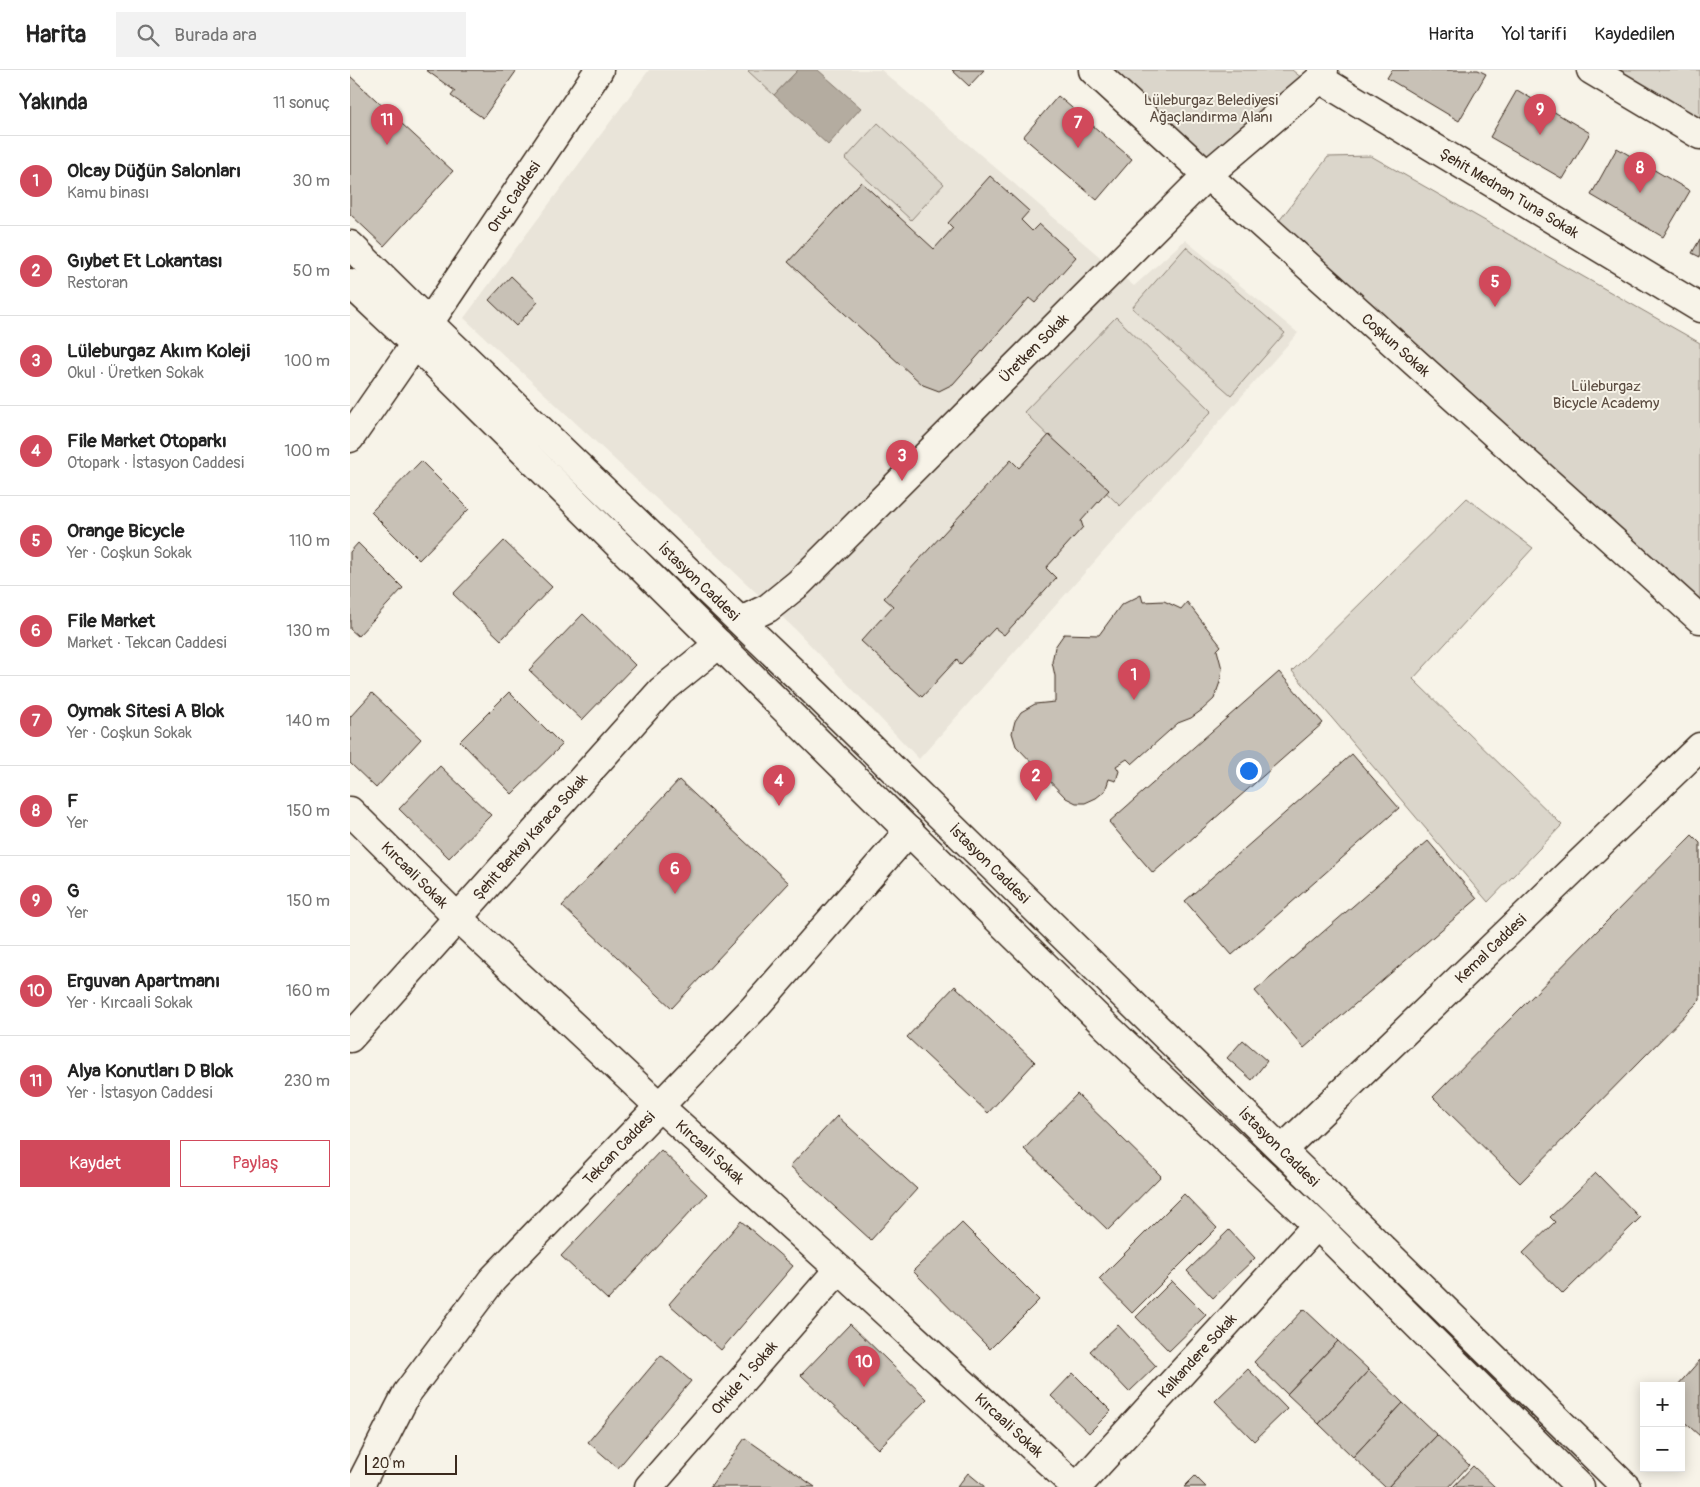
<!DOCTYPE html>
<html lang="tr">
<meta charset="utf-8">
<style>
:root{--surface:#fff;--page:#f2f2f2;--text:#222;--muted:#767676;--line:#e0e0e0;--accent:#d1495b}
body{margin:0;font-family:Pangolin,sans-serif;background:var(--page);color:var(--text)}
.controls{position:absolute;right:15px;bottom:15px;display:grid;overflow:hidden;border-radius:0px;box-shadow:0 2px 12px #0003}
.controls button{width:45px;height:45px;display:grid;place-items:center;padding:0;border:0;border-bottom:1px solid var(--line);background:var(--surface);color:var(--text);font:25px sans-serif}
.scale{position:absolute;left:15px;bottom:12px;width:92px;box-sizing:border-box;padding-left:5px;border:2px solid #3b2a1e;border-top:0;font-size:14px;line-height:18px;white-space:nowrap;color:#3b2a1e;-webkit-text-stroke:4px #f7f3e8;paint-order:stroke}
.you{position:absolute;left:898px;top:700px;width:18px;height:18px;margin:-12px;border:4px solid #fff;border-radius:50%;background:#1a73e8;box-shadow:0 0 0 8px #1a73e833}
.badge{display:grid;place-items:center;width:32px;height:32px;border-radius:50%;background:var(--accent);color:#fff;font-size:16px;font-weight:700}
.pin{position:absolute;translate:-50% -41px;filter:drop-shadow(0 1px 2px #0008)}
.pin::after{content:'';position:absolute;top:26px;width:18px;height:15px;background:inherit;clip-path:polygon(0 0,100% 0,50% 100%)}
.list{margin:0;padding:0;list-style:none}
h2{display:flex;justify-content:space-between;align-items:center;height:65px;margin:0;padding:0 20px;font-size:21px}
h2 small{font-size:16px;font-weight:400;color:var(--muted)}
.list li{display:grid;grid-template-columns:32px 1fr auto;gap:15px;align-items:center;box-sizing:border-box;height:90px;padding:0 20px;border-top:1px solid var(--line)}
.list b{display:block;font-size:19px;white-space:nowrap}
.list p{margin:0;font-size:16px;white-space:nowrap;color:var(--muted)}
.list em{font-size:16px;font-style:normal;color:var(--muted)}
.actions{display:flex;gap:10px;padding:15px 20px}
.actions a{flex:1;padding:11px 0;border:1px solid var(--accent);border-radius:0px;text-align:center;font-size:18px;color:var(--accent)}
.actions .main{background:var(--accent);color:#fff}
.icon{flex:none;width:28px;height:28px;fill:none;stroke:currentColor;stroke-width:2;stroke-linecap:round;stroke-linejoin:round}
.map{position:relative;flex:none;width:1350px;height:1417px;overflow:hidden}
header{display:flex;align-items:center;gap:30px;box-sizing:border-box;height:70px;padding:0 25px;background:var(--surface);border-bottom:1px solid var(--line)}
header strong{font-size:24px}
nav{display:flex;gap:28px;margin-inline-start:auto;font-size:18px}
.search{width:350px;height:45px;background:var(--page);display:flex;align-items:center;gap:12px;box-sizing:border-box;padding:0 18px;border-radius:0px;color:var(--muted);font-size:19px}
main{display:flex}
aside{flex:1;background:var(--surface)}
.map>svg:first-child{display:block}
.built{fill:#e9e4d9}
.green{fill:#dbd6cb;stroke:#8b8074}
.water{fill:#b4aca0;stroke:#84786c}
.building{fill:#c8c1b6;stroke:#3b2a1e}
.lines{fill:none;stroke-linecap:round;stroke-linejoin:round}
.street-casing{stroke:#3b2a1e;stroke-width:31}
.secondary-casing{stroke:#3b2a1e;stroke-width:31}
.primary-casing{stroke:#3b2a1e;stroke-width:31}
.street{stroke:#f7f3e8;stroke-width:28}
.secondary{stroke:#f7f3e8;stroke-width:28}
.primary{stroke:#f7f3e8;stroke-width:28}
.labels{text-anchor:middle;dominant-baseline:central;stroke-width:4;stroke-linejoin:round;paint-order:stroke}
.park-label{font-size:15px;fill:#5b4c41;stroke:#f7f3e8}
.street-label{font-size:15px;fill:#3b2a1e;stroke:#f7f3e8}
</style>
<header>
<strong>Harita</strong>
<div class="search"><svg class="icon" aria-label="search" viewBox="0 0 24 24"><circle cx="10" cy="10" r="6"/><path d="M15 15l6 6"/></svg>Burada ara</div>
<nav><a>Harita</a><a>Yol tarifi</a><a>Kaydedilen</a></nav>
</header>
<main>
<aside>
<h2>Yakında<small>11 sonuç</small></h2>
<ul class="list">
<li><span class="badge">1</span><div><b>Olcay Düğün Salonları</b><p>Kamu binası</p></div><em>30 m</em></li>
<li><span class="badge">2</span><div><b>Gıybet Et Lokantası</b><p>Restoran</p></div><em>50 m</em></li>
<li><span class="badge">3</span><div><b>Lüleburgaz Akım Koleji</b><p>Okul · Üretken Sokak</p></div><em>100 m</em></li>
<li><span class="badge">4</span><div><b>File Market Otoparkı</b><p>Otopark · İstasyon Caddesi</p></div><em>100 m</em></li>
<li><span class="badge">5</span><div><b>Orange Bicycle</b><p>Yer · Coşkun Sokak</p></div><em>110 m</em></li>
<li><span class="badge">6</span><div><b>File Market</b><p>Market · Tekcan Caddesi</p></div><em>130 m</em></li>
<li><span class="badge">7</span><div><b>Oymak Sitesi A Blok</b><p>Yer · Coşkun Sokak</p></div><em>140 m</em></li>
<li><span class="badge">8</span><div><b>F</b><p>Yer</p></div><em>150 m</em></li>
<li><span class="badge">9</span><div><b>G</b><p>Yer</p></div><em>150 m</em></li>
<li><span class="badge">10</span><div><b>Erguvan Apartmanı</b><p>Yer · Kırcaali Sokak</p></div><em>160 m</em></li>
<li><span class="badge">11</span><div><b>Alya Konutları D Blok</b><p>Yer · İstasyon Caddesi</p></div><em>230 m</em></li>
</ul>
<div class="actions"><a class="main">Kaydet</a><a>Paylaş</a></div>
</aside>
<div class="map">
<svg width="1350" height="1417" viewBox="0 0 1350 1417">
<rect width="100%" height="100%" fill="#f7f3e8"/>
<filter id="ink" filterUnits="userSpaceOnUse"><feTurbulence type="fractalNoise" baseFrequency=".02" numOctaves="2"/><feDisplacementMap in="SourceGraphic" scale="10" xChannelSelector="R" yChannelSelector="G"/><feConvolveMatrix kernelMatrix="1 2 1 2 8 2 1 2 1" color-interpolation-filters="sRGB"/></filter>
<g filter="url(#ink)">
<polygon class="built" points="299,0 531,0 784,216 835,170 948,263 569,689 446,560 114,248"/>
<g class="green">
<polygon points="399,0 448,0 424,25 398,1"/>
<polygon points="762,0 942,0 964,18 856,87"/>
<polygon points="1260,0 1350,0 1350,53"/>
<polygon points="528,53 594,114 561,150 495,89"/>
<polygon points="1021,86 1350,273 1350,531 929,151 978,87"/>
<polygon points="836,177 935,263 881,325 782,238"/>
<polygon points="766,247 862,341 770,436 674,342"/>
<polygon points="1117,428 1183,478 1063,609 1212,755 1138,832 942,601"/>
</g>
<polygon class="water" points="448,0 468,0 511,38 478,75 424,25"/>
<g class="building">
<polygon points="76,0 167,0 133,48 101,26 105,21"/>
<polygon points="602,0 634,0 619,16"/>
<polygon points="1042,0 1128,0 1136,4 1109,51 1037,8"/>
<polygon points="0,6 103,101 34,176 0,144"/>
<polygon points="1167,20 1240,63 1213,109 1140,67"/>
<polygon points="708,26 782,89 747,130 673,67"/>
<polygon points="1267,78 1340,121 1313,167 1241,125"/>
<polygon points="640,106 679,141 671,150 682,161 689,154 726,187 685,233 679,228 603,314 589,321 573,315 438,192 511,112 584,179 603,158 598,153"/>
<polygon points="1350,169 1350,187 1342,183"/>
<polygon points="161,206 188,232 166,256 139,230"/>
<polygon points="699,365 759,420 731,451 733,457 696,498 706,508 654,565 645,558 610,595 607,589 572,627 511,571 543,536 534,528 661,390 669,398"/>
<polygon points="71,391 119,439 69,490 21,442"/>
<polygon points="154,471 202,517 151,570 103,524"/>
<polygon points="8,473 53,518 8,566 0,559 0,482"/>
<polygon points="791,525 793,532 814,531 831,539 837,532 871,576 867,580 872,599 870,612 864,629 852,640 841,648 828,653 782,694 777,689 766,696 769,701 766,711 759,709 755,721 746,728 735,733 726,733 716,728 666,676 662,663 665,651 671,642 685,634 705,632 705,606 702,592 705,577 714,564 749,565 771,535"/>
<polygon points="233,544 285,595 232,650 179,600"/>
<polygon points="929,602 973,653 803,803 759,752"/>
<polygon points="159,622 212,675 162,724 110,671"/>
<polygon points="22,623 71,669 26,718 0,693 0,647"/>
<polygon points="1002,684 1049,738 882,885 835,831"/>
<polygon points="90,696 141,745 99,788 49,739"/>
<polygon points="329,710 439,813 322,938 212,836"/>
<polygon points="1342,765 1350,773 1350,930 1170,1113 1083,1027"/>
<polygon points="1078,771 1127,829 954,978 905,921"/>
<polygon points="605,916 685,992 638,1043 557,967"/>
<polygon points="893,970 917,991 902,1010 877,988"/>
<polygon points="727,1024 811,1106 758,1160 674,1079"/>
<polygon points="487,1046 567,1119 521,1170 440,1096"/>
<polygon points="311,1080 357,1124 258,1230 211,1186"/>
<polygon points="1246,1103 1290,1148 1213,1224 1173,1183 1205,1152 1200,1147"/>
<polygon points="834,1124 867,1158 782,1243 749,1209"/>
<polygon points="391,1151 443,1196 371,1280 319,1234"/>
<polygon points="612,1153 689,1230 640,1279 563,1201"/>
<polygon points="879,1160 905,1188 863,1228 837,1201"/>
<polygon points="822,1211 856,1245 819,1281 786,1247"/>
<polygon points="954,1239 988,1271 937,1324 904,1292"/>
<polygon points="500,1254 577,1329 528,1379 451,1305"/>
<polygon points="768,1255 806,1296 779,1322 740,1281"/>
<polygon points="988,1271 1019,1300 969,1354 937,1324"/>
<polygon points="311,1285 341,1311 268,1398 238,1372"/>
<polygon points="1350,1290 1350,1366 1331,1349 1331,1316 1327,1316"/>
<polygon points="898,1299 937,1339 904,1371 865,1331"/>
<polygon points="1019,1300 1053,1333 1003,1387 969,1354"/>
<polygon points="723,1303 761,1341 739,1363 701,1326"/>
<polygon points="1053,1333 1087,1365 1038,1417 1035,1417 1003,1387"/>
<polygon points="1087,1365 1119,1395 1099,1417 1038,1417"/>
<polygon points="395,1368 465,1417 360,1417"/>
<polygon points="1123,1396 1145,1417 1103,1417"/>
<polygon points="618,1403 635,1417 607,1417"/>
<polygon points="845,1406 856,1417 834,1417"/>
</g>
<g class="lines">
<g class="street-casing">
<g id="street">
<path id="s1" d="M 743,0 L 857,105 L 1350,549"/>
<polyline points="1241,0 1350,65"/>
<path id="s2" d="M 970,9 L 1350,238"/>
<path id="s3" d="M 0,741 L 108,848 L 309,1036 L 489,1199 L 726,1417"/>
<path id="s4" d="M 0,968 L 311,621 L 369,574"/>
<path id="s5" d="M 932,1080 L 1350,677"/>
<path id="s6" d="M 299,1417 L 489,1199"/>
<path id="s7" d="M 727,1417 L 967,1155"/>
</g>
</g>
<g class="secondary-casing">
<g id="secondary">
<path id="s8" d="M 79,253 L 249,0"/>
<polyline points="0,368 65,274"/>
<path id="s9" d="M 391,551 L 418,538 L 449,513 L 857,105 L 970,9 L 974,0"/>
<path id="s10" d="M 9,1417 L 57,1323 L 142,1210 L 404,938 L 559,761"/>
</g>
</g>
<g class="primary-casing">
<g id="primary">
<path id="s11" d="M 0,175 L 79,253 L 464,622 L 1276,1417"/>
<polyline points="0,213 65,274 757,957 967,1155 1230,1417"/>
</g>
</g>
<use href="#street" class="street"/>
<use href="#secondary" class="secondary"/>
<use href="#primary" class="primary"/>
</g>
</g>
<g class="labels">
<g class="park-label">
<text x="861" y="30">Lüleburgaz Belediyesi<tspan x="861" dy="17">Ağaçlandırma Alanı</tspan></text>
<text x="1256" y="316">Lüleburgaz<tspan x="1256" dy="17">Bicycle Academy</tspan></text>
</g>
<g class="street-label">
<text stroke="none"><textPath href="#s2" startOffset="221">Şehit Mednan Tuna Sokak</textPath></text>
<text stroke="none"><textPath href="#s8" startOffset="152">Oruç Caddesi</textPath></text>
<text stroke="none"><textPath href="#s1" startOffset="409">Coşkun Sokak</textPath></text>
<text stroke="none"><textPath href="#s9" startOffset="402">Üretken Sokak</textPath></text>
<text stroke="none"><textPath href="#s11" startOffset="485">İstasyon Caddesi</textPath></text>
<text stroke="none"><textPath href="#s4" startOffset="270">Şehit Berkay Karaca Sokak</textPath></text>
<text stroke="none"><textPath href="#s11" startOffset="890">İstasyon Caddesi</textPath></text>
<text stroke="none"><textPath href="#s3" startOffset="91">Kırcaali Sokak</textPath></text>
<text stroke="none"><textPath href="#s5" startOffset="290">Kemal Caddesi</textPath></text>
<text stroke="none"><textPath href="#s11" startOffset="1295">İstasyon Caddesi</textPath></text>
<text stroke="none"><textPath href="#s10" startOffset="430">Tekcan Caddesi</textPath></text>
<text stroke="none"><textPath href="#s3" startOffset="496">Kırcaali Sokak</textPath></text>
<text stroke="none"><textPath href="#s7" startOffset="178">Kalkandere Sokak</textPath></text>
<text stroke="none"><textPath href="#s6" startOffset="145">Orkide 1. Sokak</textPath></text>
<text stroke="none"><textPath href="#s3" startOffset="901">Kırcaali Sokak</textPath></text>
</g>
</g>
</svg>
<div class="controls">
<button>+</button>
<button>−</button>
</div>
<div class="scale">20 m</div>
<div class="you"></div>
<div class="pin badge" style="left:784px;top:630px">1</div>
<div class="pin badge" style="left:686px;top:731px">2</div>
<div class="pin badge" style="left:552px;top:411px">3</div>
<div class="pin badge" style="left:429px;top:736px">4</div>
<div class="pin badge" style="left:1145px;top:237px">5</div>
<div class="pin badge" style="left:325px;top:824px">6</div>
<div class="pin badge" style="left:728px;top:78px">7</div>
<div class="pin badge" style="left:1290px;top:123px">8</div>
<div class="pin badge" style="left:1190px;top:65px">9</div>
<div class="pin badge" style="left:514px;top:1317px">10</div>
<div class="pin badge" style="left:37px;top:75px">11</div>
</div>
</main>
